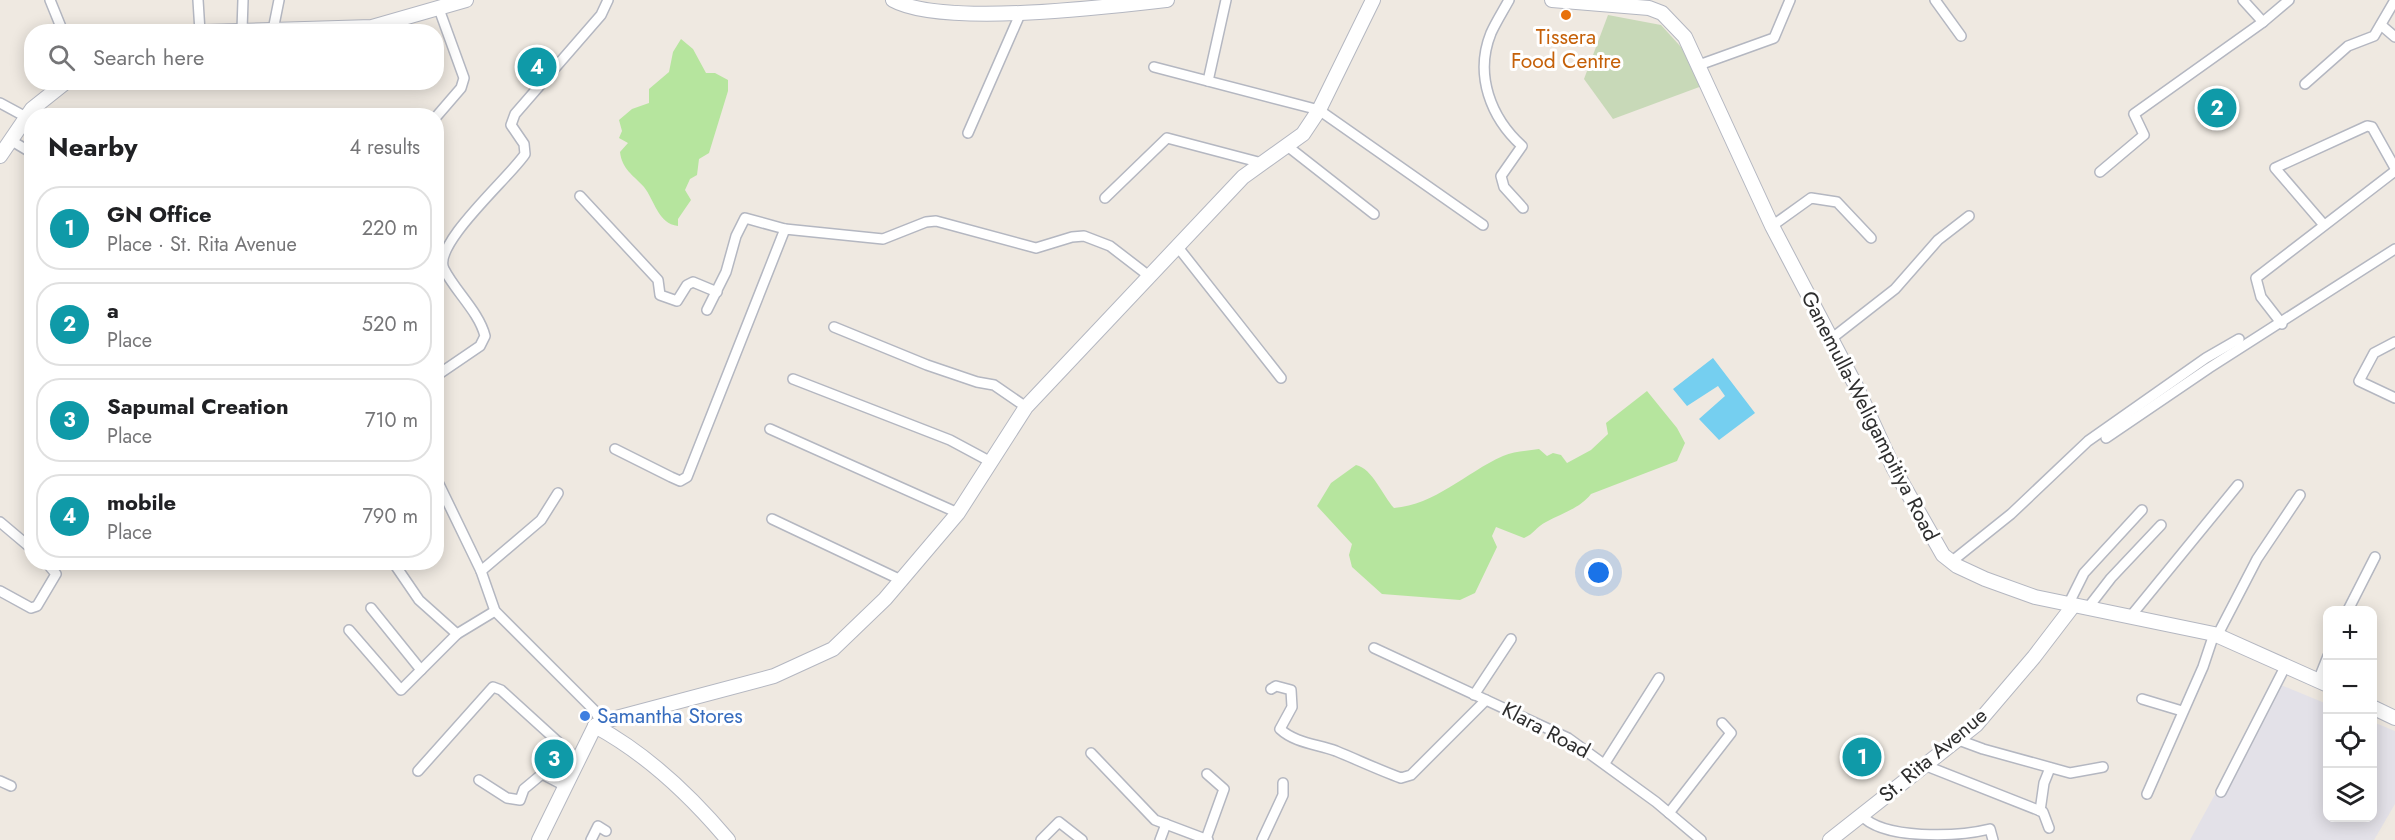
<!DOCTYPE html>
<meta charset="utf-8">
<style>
:root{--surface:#fff;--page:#f6f6f6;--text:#202124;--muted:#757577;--line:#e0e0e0;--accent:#4264fb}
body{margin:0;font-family:Jost,sans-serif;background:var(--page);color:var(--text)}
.controls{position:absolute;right:18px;bottom:18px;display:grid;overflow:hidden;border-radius:12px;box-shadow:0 3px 15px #0003}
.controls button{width:54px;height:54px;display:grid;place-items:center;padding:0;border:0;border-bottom:2px solid var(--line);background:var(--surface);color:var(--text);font:30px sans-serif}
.you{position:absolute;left:1599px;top:573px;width:21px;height:21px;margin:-15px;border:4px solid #fff;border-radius:50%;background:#1a73e8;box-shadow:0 0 0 9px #1a73e833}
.badge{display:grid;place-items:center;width:39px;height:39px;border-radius:50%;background:var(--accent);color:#fff;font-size:20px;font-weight:700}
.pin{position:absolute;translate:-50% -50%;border:3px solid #fff;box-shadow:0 2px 6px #0006}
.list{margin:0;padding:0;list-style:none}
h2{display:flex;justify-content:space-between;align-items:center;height:78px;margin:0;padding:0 24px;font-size:26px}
h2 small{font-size:20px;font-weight:400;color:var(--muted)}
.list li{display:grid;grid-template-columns:39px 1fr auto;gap:18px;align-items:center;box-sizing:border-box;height:84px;margin:0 12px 12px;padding:0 12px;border:2px solid var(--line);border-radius:24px}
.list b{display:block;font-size:22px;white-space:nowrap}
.list p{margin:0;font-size:20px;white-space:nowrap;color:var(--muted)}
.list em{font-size:20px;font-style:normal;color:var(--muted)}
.icon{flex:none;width:33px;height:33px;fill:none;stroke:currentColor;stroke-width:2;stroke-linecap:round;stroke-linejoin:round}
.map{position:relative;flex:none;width:2395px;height:840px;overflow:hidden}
.search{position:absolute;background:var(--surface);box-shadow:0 3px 15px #0003;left:24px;top:24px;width:420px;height:66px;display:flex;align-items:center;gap:15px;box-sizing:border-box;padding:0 21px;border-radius:24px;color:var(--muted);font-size:22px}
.panel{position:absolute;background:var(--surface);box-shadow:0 3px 15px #0003;left:24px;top:108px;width:420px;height:462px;border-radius:24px}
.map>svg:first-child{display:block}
.industrial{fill:#e3e1e8}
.green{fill:#b6e59e}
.cemetery{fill:#c8d9b8}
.water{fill:#75cff0}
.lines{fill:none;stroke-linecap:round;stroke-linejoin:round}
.street-casing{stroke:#b4b7c1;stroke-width:12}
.secondary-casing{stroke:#b4b7c1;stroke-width:16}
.street{stroke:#fff;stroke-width:9}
.secondary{stroke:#fff;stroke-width:14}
.food-dot{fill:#e8710a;stroke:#fff;stroke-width:2}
.shop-dot{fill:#3f7fe0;stroke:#fff;stroke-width:2}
.labels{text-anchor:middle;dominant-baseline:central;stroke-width:6;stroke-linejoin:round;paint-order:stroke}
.food-label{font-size:21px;fill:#c56008;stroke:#fff}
.street-label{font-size:21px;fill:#2e2e2e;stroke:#fff}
.shop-label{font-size:21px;fill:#366cbe;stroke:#fff;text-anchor:start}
</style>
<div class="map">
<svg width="2395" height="840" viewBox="0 0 2395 840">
<rect width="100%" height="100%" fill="#efe9e1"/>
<polygon class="industrial" points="2276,683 2327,704 2328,818 2372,818 2373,722 2395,731 2395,804 2374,840 2190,840"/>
<g class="green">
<path d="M 681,39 L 693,49 L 706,73 L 715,73 L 728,80 L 728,91 L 709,153 L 699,159 L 697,175 L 690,179 L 685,190 L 691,200 L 678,219 L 678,226 C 658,224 654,199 644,187 C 633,175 622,169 620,152 L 628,143 L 619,138 L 622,131 L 619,120 L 632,109 L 649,103 L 649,89 L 669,72 L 673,52 Z"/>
<path d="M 1647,391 L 1677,428 L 1685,443 L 1677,461 L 1591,494 C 1579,509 1562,513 1546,522 C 1537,526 1534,534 1524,538 L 1496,527 L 1492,536 L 1497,547 L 1475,593 L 1460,600 L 1382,594 L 1352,567 L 1349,555 L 1352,544 L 1317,506 L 1331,483 L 1356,465 C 1373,469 1382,495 1394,508 C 1435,505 1465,473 1503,456 C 1514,451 1527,451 1539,449 L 1547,456 L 1553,453 L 1561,455 L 1567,463 L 1591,450 L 1608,434 L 1606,423 Z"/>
</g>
<polygon class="cemetery" points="1608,15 1661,25 1681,47 1702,86 1613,119 1584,79"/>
<polygon class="water" points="1713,358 1755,413 1719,440 1699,419 1725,396 1718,386 1687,406 1673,389"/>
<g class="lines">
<g class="street-casing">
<g id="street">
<polyline points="50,0 63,32"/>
<polyline points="198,0 200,32"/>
<path d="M 1509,0 C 1503,11 1496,22 1491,33 C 1474,75 1491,118 1522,146 L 1501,176 L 1504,187 L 1523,208"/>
<polyline points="1935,0 1961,36"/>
<polyline points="2243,0 2263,22"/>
<polyline points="2381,25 2395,37"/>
<polyline points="242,30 243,0"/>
<polyline points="273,30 279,0"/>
<polyline points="1699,65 1774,38 1790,0"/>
<polyline points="1154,67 1319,110 1483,225"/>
<polyline points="1208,81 1226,0"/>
<polyline points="2305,84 2348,46 2374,36 2395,0"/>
<polyline points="0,103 26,117"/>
<polyline points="436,117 461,88 464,78 439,9"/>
<polyline points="968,133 1021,12"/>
<polyline points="12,141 32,153"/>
<polyline points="1286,145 1374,214"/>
<polyline points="2100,172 2144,135 2134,114 2263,22 2289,0"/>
<polyline points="580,196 658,280 660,295 677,301 687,285 693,282 717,292"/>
<polyline points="1105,198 1167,138 1262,163"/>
<polyline points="2324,225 2275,168 2367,126 2372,127 2395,168"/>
<polyline points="1772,226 1811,198 1837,202 1871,238"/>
<polyline points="1177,246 1281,378"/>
<polyline points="707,310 726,272 736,236 745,218 785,229"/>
<polyline points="2282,324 2261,297 2256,278 2395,171"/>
<polyline points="834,327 927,365 977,382 994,385 1026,407"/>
<polyline points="1831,339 1895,289 1938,240 1969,216"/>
<polyline points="2395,342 2374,353 2359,381 2395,398"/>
<path d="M 436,376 L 480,346 L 485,336 C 479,312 455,291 444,269 C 432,244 511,176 525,154 L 524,144 L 511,125 L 515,114 L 601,15 L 608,0"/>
<polyline points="793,379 950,440 991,462"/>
<polyline points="770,429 958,513"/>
<polyline points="2106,438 2209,368 2395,249"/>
<polyline points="615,449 671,477 680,481 687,477 785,229 883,239 926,222 936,221 1036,248 1072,237 1084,236 1110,246 1149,276"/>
<polyline points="436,478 481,571 495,611 594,710 601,722"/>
<polyline points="772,519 901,580"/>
<polyline points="0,522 32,549"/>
<polyline points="393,562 419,600 457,634 495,611"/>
<polyline points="1951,562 2011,514 2088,441 2206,358 2239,339"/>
<polyline points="481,571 541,520 558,493"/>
<polyline points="0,591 31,608 37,606 56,574 46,562"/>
<polyline points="2068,605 2084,573 2142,510"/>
<polyline points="371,608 421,670"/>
<polyline points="2087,609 2111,578 2161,525"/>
<polyline points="2348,610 2375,557"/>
<polyline points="2130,617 2238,485"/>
<polyline points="349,630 401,690 457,634"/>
<polyline points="2217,636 2257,559 2300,495"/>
<polyline points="1374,648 1568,738 1656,802 1701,840"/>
<polyline points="2318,681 2328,656"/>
<path d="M 1271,689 L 1276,686 L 1291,690 L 1292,707 L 1280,729 C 1295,743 1317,744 1336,751 C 1358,760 1379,770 1401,778 L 1411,775 L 1486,700"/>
<polyline points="1474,695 1511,639"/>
<polyline points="2142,699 2182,711"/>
<polyline points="1956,739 1983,749 2070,773 2103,767"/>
<polyline points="1091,753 1155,820 1208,840"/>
<polyline points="1605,763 1659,678"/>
<polyline points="1924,765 2043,812 2049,828"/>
<polyline points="418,771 493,687 501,690 578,760"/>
<polyline points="479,780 507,798 520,800 524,789 542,774 565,786"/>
<polyline points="0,781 11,786"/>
<polyline points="2221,792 2285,667"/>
<polyline points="2147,794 2203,667 2214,634"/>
<polyline points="2040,811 2044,783 2050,768"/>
<polyline points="1669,813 1731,733 1722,723"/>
<path d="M 1861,815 C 1883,840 1957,837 1990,829 L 1993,840"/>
<polyline points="1206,839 1224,789 1207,774"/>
<polyline points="591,840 598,826 606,831"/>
<polyline points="1041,840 1059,822 1082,840"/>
<polyline points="1160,840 1166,824"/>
<polyline points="1262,840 1283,795 1283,783"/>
</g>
</g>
<g class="secondary-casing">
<g id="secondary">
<path d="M 893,0 C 941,27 1108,7 1167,0"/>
<polyline points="1552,0 1649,8 1662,13 1685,37 1772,226 1857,388 1893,467 1943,555 1957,566 1985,579 2035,597 2214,634 2328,685"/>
<polyline points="203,32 372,27 466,0"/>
<polyline points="0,156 32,109 66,82"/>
<polyline points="2372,707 2395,718"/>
<polyline points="595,726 601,722 774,676 833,649 885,599 958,513 1026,407 1243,177 1303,134 1319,110 1373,0"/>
<path d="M 595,726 C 645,753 691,796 728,840"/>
<polyline points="539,840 595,726"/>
<polyline points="1830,840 1976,725 2034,657 2073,606"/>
</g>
</g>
<use href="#street" class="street"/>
<use href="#secondary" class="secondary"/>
</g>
<circle class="food-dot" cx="1566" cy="15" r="6"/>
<circle class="shop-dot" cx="585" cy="716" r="6"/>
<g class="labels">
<g class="food-label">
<text x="1566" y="37">Tissera<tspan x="1566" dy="24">Food Centre</tspan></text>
</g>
<g class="street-label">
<text transform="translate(1870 416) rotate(63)">Ganemulla-Weligampitiya Road</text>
<text transform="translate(1546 730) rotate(28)">Klara Road</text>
<text transform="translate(1933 755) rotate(-40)">St. Rita Avenue</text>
</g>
<g class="shop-label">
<text x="597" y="716">Samantha Stores</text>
</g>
</g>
</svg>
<div class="controls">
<button>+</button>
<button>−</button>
<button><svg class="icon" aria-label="locate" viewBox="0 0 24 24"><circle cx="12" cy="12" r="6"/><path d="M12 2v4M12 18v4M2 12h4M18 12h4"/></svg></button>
<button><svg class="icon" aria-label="layers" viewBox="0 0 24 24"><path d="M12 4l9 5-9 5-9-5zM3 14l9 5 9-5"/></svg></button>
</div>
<div class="you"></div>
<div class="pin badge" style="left:1862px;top:757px;background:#0f9aa8">1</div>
<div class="pin badge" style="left:2217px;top:108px;background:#0f9aa8">2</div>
<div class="pin badge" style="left:554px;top:759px;background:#0f9aa8">3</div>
<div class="pin badge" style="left:537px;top:67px;background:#0f9aa8">4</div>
<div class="search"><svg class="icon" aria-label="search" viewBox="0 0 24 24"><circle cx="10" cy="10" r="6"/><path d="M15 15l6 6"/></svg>Search here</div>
<section class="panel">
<h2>Nearby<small>4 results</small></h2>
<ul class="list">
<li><span class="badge" style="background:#0f9aa8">1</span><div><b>GN Office</b><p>Place · St. Rita Avenue</p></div><em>220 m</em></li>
<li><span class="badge" style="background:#0f9aa8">2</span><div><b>a</b><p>Place</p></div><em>520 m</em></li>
<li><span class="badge" style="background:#0f9aa8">3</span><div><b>Sapumal Creation</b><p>Place</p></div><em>710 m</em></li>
<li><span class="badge" style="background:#0f9aa8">4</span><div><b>mobile</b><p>Place</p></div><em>790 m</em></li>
</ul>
</section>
</div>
